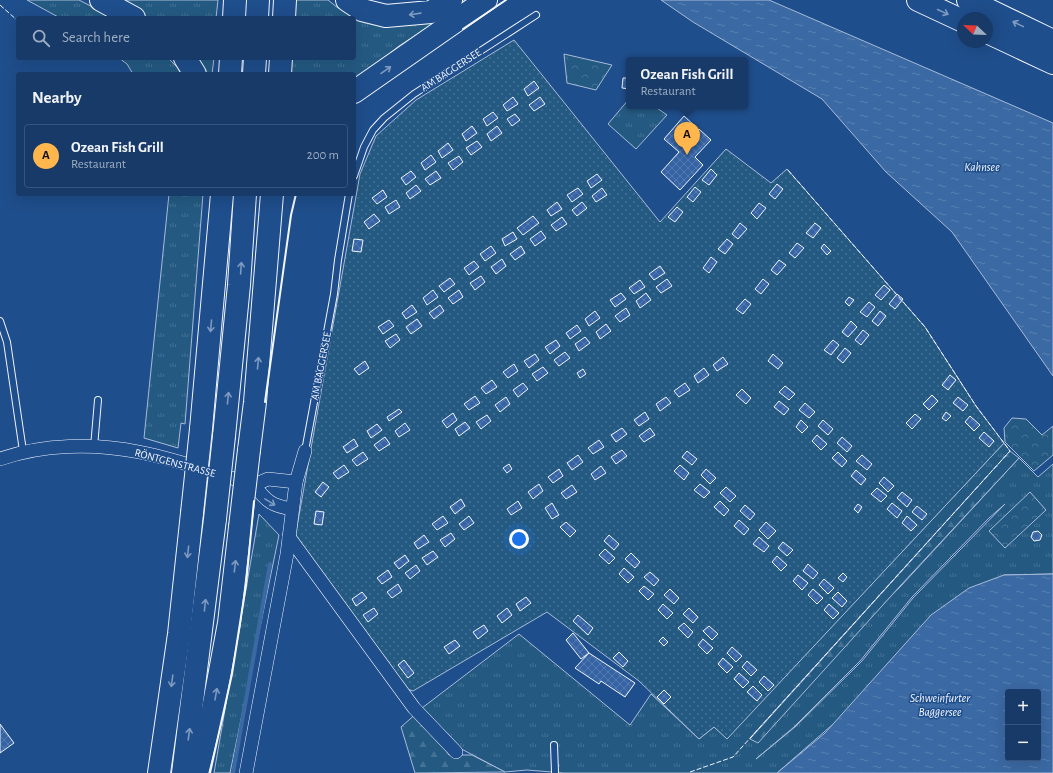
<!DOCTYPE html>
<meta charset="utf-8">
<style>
:root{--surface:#173a69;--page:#244571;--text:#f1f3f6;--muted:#9eadc0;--line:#36547d;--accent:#ffb74d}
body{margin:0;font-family:"Alegreya Sans",sans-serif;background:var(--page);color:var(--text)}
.controls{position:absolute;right:12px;bottom:12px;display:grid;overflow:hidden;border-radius:4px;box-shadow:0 4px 16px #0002}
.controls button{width:36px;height:36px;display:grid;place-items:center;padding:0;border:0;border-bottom:1px solid var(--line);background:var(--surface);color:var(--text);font:20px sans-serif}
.compass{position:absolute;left:957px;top:12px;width:36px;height:36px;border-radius:50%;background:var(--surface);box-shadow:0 4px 16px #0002;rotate:293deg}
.you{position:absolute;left:519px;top:539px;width:14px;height:14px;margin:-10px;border:3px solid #fff;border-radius:50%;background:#1a73e8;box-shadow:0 0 0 6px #1a73e833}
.badge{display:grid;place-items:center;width:26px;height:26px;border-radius:50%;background:var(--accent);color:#111;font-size:13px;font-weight:700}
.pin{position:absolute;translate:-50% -33px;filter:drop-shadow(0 1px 2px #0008)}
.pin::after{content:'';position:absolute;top:21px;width:14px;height:12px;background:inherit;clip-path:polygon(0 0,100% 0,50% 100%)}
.popup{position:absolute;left:626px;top:57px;width:122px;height:52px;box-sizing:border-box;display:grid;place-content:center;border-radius:4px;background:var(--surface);filter:drop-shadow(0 1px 3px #0005);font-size:13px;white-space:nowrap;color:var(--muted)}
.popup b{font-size:15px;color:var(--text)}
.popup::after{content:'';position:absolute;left:50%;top:100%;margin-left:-8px;border:8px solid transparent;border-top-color:var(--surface)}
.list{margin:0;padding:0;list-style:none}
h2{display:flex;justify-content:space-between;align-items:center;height:52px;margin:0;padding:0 16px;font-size:17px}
h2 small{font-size:13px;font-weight:400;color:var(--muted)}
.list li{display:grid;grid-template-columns:26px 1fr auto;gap:12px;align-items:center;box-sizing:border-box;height:64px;margin:0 8px 8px;padding:0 8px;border:1px solid var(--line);border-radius:4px}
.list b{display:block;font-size:15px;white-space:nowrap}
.list p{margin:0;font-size:13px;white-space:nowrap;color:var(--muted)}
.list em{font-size:13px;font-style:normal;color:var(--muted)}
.icon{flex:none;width:22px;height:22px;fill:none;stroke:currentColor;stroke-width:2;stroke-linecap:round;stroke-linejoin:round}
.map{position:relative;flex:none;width:1053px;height:773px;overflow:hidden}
.search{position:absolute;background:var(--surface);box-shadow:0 4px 16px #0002;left:16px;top:16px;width:340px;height:44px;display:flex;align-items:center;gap:10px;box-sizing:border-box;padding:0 14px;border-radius:4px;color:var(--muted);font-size:15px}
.panel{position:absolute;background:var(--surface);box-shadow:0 4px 16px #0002;left:16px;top:72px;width:340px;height:124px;border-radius:4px}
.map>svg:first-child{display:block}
.grass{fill:url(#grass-tufts);stroke:#a8bbd7;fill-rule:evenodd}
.forest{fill:url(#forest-firs);stroke:#a8bbd7}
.park{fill:url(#park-crowns);stroke:#a8bbd7}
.garden{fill:url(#garden-dots);stroke:#a8bbd7}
.water{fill:url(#water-ripples);stroke:#a8bbd7;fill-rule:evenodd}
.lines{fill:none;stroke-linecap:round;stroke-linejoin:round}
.stream{stroke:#3b69a3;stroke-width:4}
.building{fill:url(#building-cross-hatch);stroke:#f2f6ff}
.lane-casing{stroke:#f2f6ff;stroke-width:8}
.street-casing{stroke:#f2f6ff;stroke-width:14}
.highway-casing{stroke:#f2f6ff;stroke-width:24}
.lane{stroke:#1f4e8c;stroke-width:6}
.street{stroke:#1f4e8c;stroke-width:13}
.highway{stroke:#1f4e8c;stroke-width:22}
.highway-bridge-casing{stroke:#f2f6ff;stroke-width:24;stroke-linecap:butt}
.highway-bridge{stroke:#1f4e8c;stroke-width:22}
.fence{stroke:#f2f6ff;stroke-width:1;stroke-dasharray:5 2;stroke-linecap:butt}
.wall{stroke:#f2f6ff;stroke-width:2}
.oneway{stroke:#7e9ac0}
.labels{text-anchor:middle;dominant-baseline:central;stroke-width:3;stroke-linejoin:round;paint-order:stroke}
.street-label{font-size:11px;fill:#f2f6ff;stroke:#1f4e8c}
.water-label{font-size:12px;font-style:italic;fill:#f2f6ff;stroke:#1f4e8c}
</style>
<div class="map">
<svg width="1053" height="773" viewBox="0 0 1053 773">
<defs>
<pattern id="grass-tufts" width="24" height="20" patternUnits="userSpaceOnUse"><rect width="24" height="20" fill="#245a82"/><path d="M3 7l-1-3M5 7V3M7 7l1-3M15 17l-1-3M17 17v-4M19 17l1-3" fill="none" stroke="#447295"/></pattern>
<pattern id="forest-firs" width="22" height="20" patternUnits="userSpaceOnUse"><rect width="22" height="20" fill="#245a82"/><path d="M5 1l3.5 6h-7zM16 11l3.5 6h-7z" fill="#447295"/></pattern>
<pattern id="park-crowns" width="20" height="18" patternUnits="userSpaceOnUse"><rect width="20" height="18" fill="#245a82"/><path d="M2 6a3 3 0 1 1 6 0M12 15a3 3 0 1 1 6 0" fill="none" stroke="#447295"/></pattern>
<pattern id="garden-dots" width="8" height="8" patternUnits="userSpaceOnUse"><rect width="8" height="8" fill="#245a82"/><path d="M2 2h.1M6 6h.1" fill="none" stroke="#447295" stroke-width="1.8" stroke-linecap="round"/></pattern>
<pattern id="water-ripples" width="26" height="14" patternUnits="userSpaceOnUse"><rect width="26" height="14" fill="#3b69a3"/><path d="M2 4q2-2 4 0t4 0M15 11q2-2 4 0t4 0" fill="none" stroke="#587fb1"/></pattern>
<pattern id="building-cross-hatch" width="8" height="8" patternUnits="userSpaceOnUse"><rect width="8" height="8" fill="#3563a3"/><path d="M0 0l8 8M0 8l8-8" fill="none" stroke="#537ab1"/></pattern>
</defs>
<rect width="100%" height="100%" fill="#1f4e8c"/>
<g class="grass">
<polygon points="27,0 79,0 114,18 60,18"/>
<polygon points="110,0 218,0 216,18 139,18"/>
<polygon points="293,0 328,0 338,8 360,18 438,16 463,0 471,0 399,46 354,82 354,74 287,74 288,58 354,58 354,18 291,18"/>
<polygon points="119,58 168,58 177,67 181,74 133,74 127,64"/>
<polygon points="190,58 214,58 212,74 199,74"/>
<polygon points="629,99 629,106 654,106 667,115 636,149 608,124"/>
<polygon points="169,194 203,194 185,424 181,423 178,448 144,438"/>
<path d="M 1004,443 L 1010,451 L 750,738 L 901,586 L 1019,458 L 1038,477 L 1053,464 L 1053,574 L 1004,575 L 777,773 L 564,773 L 527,770 L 505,772 L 452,744 L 422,708 L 519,634 L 630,725 L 651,694 L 699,739 L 714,727 L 727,738 ZM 1005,504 L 913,598 L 862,661 L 795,727 L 756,759 L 794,727 L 860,661 L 912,597 L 989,518 Z"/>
<polygon points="259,514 279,535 230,773 214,773"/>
</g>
<g class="forest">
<polygon points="1010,451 1019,458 901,585 758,743 750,739"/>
<polygon points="418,712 449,755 472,755 505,772 415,773 401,727"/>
</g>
<g class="park">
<polygon points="564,54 612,65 596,90 567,83"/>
<polygon points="1012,418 1026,419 1042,435 1053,426 1053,455 1034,471 1005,442 1004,428"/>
<polygon points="1030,492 1046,510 1005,548 989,531"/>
</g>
<polygon class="garden" points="514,40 660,222 726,149 771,183 787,169 925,327 976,406 1004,443 727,739 714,727 699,739 639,681 547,612 413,691 401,687 295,538 360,174 376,136 416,100"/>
<g class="water">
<polygon points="661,0 769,0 1053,123 1053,376 952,232 886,172 822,99 693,22"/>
<path d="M 1053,574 L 1053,773 L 777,773 L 825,733 L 931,615 L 969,588 L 1004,575 ZM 1008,692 L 1038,692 L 1038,758 L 1008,758 Z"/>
</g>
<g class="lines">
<polyline class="stream" points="233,773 270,564"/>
</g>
<g class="building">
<polygon points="623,78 629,78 629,89 622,88"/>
<polygon points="534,81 539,88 528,96 524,89"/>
<polygon points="513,97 518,104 507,111 503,105"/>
<polygon points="540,97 545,104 534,111 529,105"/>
<polygon points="493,112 498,118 487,126 483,119"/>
<polygon points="515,114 520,120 512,126 507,119"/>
<polygon points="684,116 696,127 689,134 692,137 699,129 711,140 695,157 703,165 680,190 661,172 679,152 664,139"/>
<polygon points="472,126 477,133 466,141 462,134"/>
<polygon points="497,126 502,133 491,141 487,134"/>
<polygon points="477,141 482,147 471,155 466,148"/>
<polygon points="448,143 453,150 442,158 438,151"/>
<polygon points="431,155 436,162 425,170 421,163"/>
<polygon points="459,156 463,162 453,170 448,163"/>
<polygon points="711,169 717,175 709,185 702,180"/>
<polygon points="411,171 416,177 406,185 401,178"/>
<polygon points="436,171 441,178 430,185 425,179"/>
<polygon points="597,174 602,180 591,188 587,181"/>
<polygon points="777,184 783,189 775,199 769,194"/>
<polygon points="416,185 421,191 410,199 406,193"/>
<polygon points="695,187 701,192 693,202 687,197"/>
<polygon points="578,188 583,194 572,202 567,195"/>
<polygon points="602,188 607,195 596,202 592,196"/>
<polygon points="383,190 387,197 377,204 372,198"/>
<polygon points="396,200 400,207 389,214 385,207"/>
<polygon points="557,202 562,209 551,216 547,210"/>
<polygon points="582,202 587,208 577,216 572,210"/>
<polygon points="759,203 766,208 757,219 751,213"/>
<polygon points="677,207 683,212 675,222 668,217"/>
<polygon points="374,214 380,221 369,229 364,222"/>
<polygon points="533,216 539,223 523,235 517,228"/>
<polygon points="562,217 567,224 556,231 551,225"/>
<polygon points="740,223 747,229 738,239 732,234"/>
<polygon points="815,223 821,228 813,238 806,233"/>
<polygon points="541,231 546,238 535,246 530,239"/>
<polygon points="513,232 517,239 505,246 502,239"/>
<polygon points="354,239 363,240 361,252 352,251"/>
<polygon points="727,239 733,244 725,254 718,249"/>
<polygon points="797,243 804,248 795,258 789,253"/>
<polygon points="824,244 831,251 827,255 821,248"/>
<polygon points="491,246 496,253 485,261 480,254"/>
<polygon points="521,246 525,253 515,260 510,254"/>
<polygon points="711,257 717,262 709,273 703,268"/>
<polygon points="502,259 506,266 496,274 491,267"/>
<polygon points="779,260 786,265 777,275 771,270"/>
<polygon points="474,261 479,267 469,275 464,268"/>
<polygon points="660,266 665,273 654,280 649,274"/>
<polygon points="481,276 485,282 475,290 470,283"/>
<polygon points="450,278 455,284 444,292 439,286"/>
<polygon points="667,279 672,286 661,293 656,287"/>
<polygon points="763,279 769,284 761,294 755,289"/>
<polygon points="640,280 645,287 634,294 629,288"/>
<polygon points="884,285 890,290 881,300 875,295"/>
<polygon points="433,290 438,297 427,305 423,298"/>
<polygon points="459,290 463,297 453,304 448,298"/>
<polygon points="621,293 626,299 615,307 610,300"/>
<polygon points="646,293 651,300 640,308 636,301"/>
<polygon points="897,294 903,299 895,309 889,304"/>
<polygon points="849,297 854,300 849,306 845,302"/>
<polygon points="745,299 751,304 743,314 736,309"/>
<polygon points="869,302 875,307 867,317 860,312"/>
<polygon points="412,305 417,312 406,319 402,313"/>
<polygon points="440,305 444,311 434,319 429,313"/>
<polygon points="626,308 630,315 620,322 615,316"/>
<polygon points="595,311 600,318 589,326 585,319"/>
<polygon points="880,311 886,316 878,326 872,321"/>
<polygon points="417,319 422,326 411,334 406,327"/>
<polygon points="389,320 394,326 383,334 378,327"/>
<polygon points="851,321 857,327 848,337 842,332"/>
<polygon points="606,324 611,331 600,339 596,332"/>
<polygon points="577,325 581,331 570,339 566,333"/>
<polygon points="863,330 869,335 861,345 855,340"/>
<polygon points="396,334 400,340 390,348 385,341"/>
<polygon points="585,337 590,343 579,351 575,344"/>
<polygon points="556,340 560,346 550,354 545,347"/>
<polygon points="833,340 839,345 831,355 824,350"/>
<polygon points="845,348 851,353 843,363 837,358"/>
<polygon points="565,352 570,358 559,366 554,360"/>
<polygon points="535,354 539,360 529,368 524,361"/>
<polygon points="773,354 783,363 778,369 768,361"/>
<polygon points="723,357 728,364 717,371 713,365"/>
<polygon points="365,361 369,368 359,375 354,369"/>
<polygon points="514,364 518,371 508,378 503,372"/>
<polygon points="543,367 548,373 537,381 532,374"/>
<polygon points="704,368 709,375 698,383 694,376"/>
<polygon points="583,369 586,374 580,378 577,373"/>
<polygon points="950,375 956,380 948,390 942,385"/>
<polygon points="492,380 497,387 486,394 481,388"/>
<polygon points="523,383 528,389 518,397 513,390"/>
<polygon points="685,383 690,390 679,397 674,391"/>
<polygon points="785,386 795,394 789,400 779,392"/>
<polygon points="742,389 751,398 746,404 736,395"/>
<polygon points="932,395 938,401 929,410 923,404"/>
<polygon points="475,396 480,403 469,410 464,404"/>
<polygon points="506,397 510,404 500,412 495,405"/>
<polygon points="666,397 671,403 660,411 656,404"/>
<polygon points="958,397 968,405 963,411 953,403"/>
<polygon points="779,401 789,409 784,415 774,407"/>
<polygon points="805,403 815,412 809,418 799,410"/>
<polygon points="399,409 402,412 389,421 387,417"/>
<polygon points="645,412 649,419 639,426 634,420"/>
<polygon points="946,412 951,416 946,421 942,418"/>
<polygon points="453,413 457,420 447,428 442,421"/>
<polygon points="915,414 921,419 912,429 906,423"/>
<polygon points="487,415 491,421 481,429 476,422"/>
<polygon points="970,416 980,425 974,431 965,422"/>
<polygon points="801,420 808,427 802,433 796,427"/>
<polygon points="823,420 833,429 828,435 818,426"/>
<polygon points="465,422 470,428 459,436 455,429"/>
<polygon points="405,423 410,430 399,437 395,431"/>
<polygon points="377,424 382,430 371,438 367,431"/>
<polygon points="622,428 627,434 616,442 611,435"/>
<polygon points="650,428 655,435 644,442 639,436"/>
<polygon points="984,432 994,441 989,447 979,438"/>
<polygon points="817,435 827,444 821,450 812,441"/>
<polygon points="385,437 390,444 379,451 374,445"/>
<polygon points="842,437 852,446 847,452 837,443"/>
<polygon points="354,439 358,446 347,453 343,447"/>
<polygon points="599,440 604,447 593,454 588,448"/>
<polygon points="622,450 627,456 616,464 611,457"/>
<polygon points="687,451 697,459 692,465 682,457"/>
<polygon points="363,452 368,459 357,466 352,460"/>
<polygon points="838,452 847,461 842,467 832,458"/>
<polygon points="578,455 583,462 572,470 567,463"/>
<polygon points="862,455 872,464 867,470 856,461"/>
<polygon points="509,464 512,469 507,473 503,468"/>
<polygon points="344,465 349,472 338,479 333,473"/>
<polygon points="680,465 689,473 684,480 674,471"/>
<polygon points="601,466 606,473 595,480 591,474"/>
<polygon points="559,469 563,476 553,483 548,477"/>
<polygon points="706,469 716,478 710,484 701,475"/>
<polygon points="856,470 866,479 861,485 851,476"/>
<polygon points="884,477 894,486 888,492 879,483"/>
<polygon points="323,482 329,487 321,497 315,492"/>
<polygon points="539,484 543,491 533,499 528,492"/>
<polygon points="700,484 710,492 704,498 694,490"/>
<polygon points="572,485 577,492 566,499 561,493"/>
<polygon points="726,487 736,496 730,502 720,493"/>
<polygon points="877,488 887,496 881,502 871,494"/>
<polygon points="902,492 912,500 907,507 897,498"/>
<polygon points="461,499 465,506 455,514 450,507"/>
<polygon points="518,501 522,508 511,515 507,509"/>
<polygon points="720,501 729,510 724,516 714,507"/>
<polygon points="552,503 559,515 552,519 545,508"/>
<polygon points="892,503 902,511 897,518 887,509"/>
<polygon points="858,504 862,507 858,513 854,509"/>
<polygon points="745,505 755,514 750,520 740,511"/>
<polygon points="917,506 927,514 922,520 912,512"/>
<polygon points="316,511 324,512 322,525 314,524"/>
<polygon points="443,516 448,523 437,530 432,524"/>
<polygon points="469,516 474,523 464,530 459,524"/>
<polygon points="907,516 917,525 911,531 902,523"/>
<polygon points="739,520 749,529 744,535 734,526"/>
<polygon points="566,522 576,531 570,537 560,527"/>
<polygon points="766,522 776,531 768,539 759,530"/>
<polygon points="1038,531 1042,535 1040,540 1034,541 1031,537 1033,532"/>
<polygon points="451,533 455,539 445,547 440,540"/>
<polygon points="424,535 429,542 418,549 414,543"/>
<polygon points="609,535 619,544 614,550 604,541"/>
<polygon points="759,537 769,546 764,552 753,544"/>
<polygon points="783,542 793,550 787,556 778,548"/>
<polygon points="605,549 615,558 609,564 599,555"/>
<polygon points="433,551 438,557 427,565 422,558"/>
<polygon points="631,553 640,562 635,568 625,559"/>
<polygon points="405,555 409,561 399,569 394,563"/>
<polygon points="777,556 787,565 781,571 772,562"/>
<polygon points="808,564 818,573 813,579 803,571"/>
<polygon points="416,565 420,571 410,579 405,573"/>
<polygon points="624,568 634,577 628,583 619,574"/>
<polygon points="388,570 392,577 382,584 377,578"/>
<polygon points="650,572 659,580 654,586 644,577"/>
<polygon points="843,573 847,577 843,582 838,578"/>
<polygon points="798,575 808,583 802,590 793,581"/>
<polygon points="824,579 834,588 828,594 819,585"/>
<polygon points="398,584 402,591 392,598 387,592"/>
<polygon points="644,586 654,594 648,600 639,591"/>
<polygon points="670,589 679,598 674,604 664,595"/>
<polygon points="813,589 823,598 817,604 808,595"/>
<polygon points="362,592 367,598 356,606 352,599"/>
<polygon points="838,592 847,601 842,607 832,598"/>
<polygon points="526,597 531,603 520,611 516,604"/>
<polygon points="663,604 673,613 667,619 658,610"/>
<polygon points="829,604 839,613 833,619 824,610"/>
<polygon points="374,608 378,614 368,622 363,615"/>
<polygon points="507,608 512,615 502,623 497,616"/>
<polygon points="689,608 698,617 693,623 683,614"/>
<polygon points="578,615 593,628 588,635 573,621"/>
<polygon points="684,623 693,632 688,638 678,628"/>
<polygon points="484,625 488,631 478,639 473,632"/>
<polygon points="709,626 718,634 712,640 703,631"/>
<polygon points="573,633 589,653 581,659 566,640"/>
<polygon points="663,637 668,642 664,646 659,641"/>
<polygon points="703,639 713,648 707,654 698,645"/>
<polygon points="455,640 460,646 449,654 444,647"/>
<polygon points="732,647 742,656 736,662 727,653"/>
<polygon points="619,652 628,661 623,667 613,658"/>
<polygon points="589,653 635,683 625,697 601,681 599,684 575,668"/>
<polygon points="723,658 733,667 727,673 718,664"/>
<polygon points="404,660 414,673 408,678 398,665"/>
<polygon points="747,661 757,670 751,676 742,667"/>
<polygon points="739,673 749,682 743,688 734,679"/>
<polygon points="764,676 774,685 768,691 759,682"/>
<polygon points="753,686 762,695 757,701 747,692"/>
<polygon points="664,690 671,697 664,704 657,697"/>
<polygon points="0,724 14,743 0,753"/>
</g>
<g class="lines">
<g class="lane-casing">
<g id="lane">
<polyline points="354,176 364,147 373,130 384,118 414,94 536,15"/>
<polyline points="0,321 7,342 23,451"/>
<polyline points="94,447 98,400"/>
<polyline points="305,451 334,294 338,260 349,194"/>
<polyline points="554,745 555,772"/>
</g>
</g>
<g class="street-casing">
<g id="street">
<path d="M 0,459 C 43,444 94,443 139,452 C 177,459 217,474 254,485 C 266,501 272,506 292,509"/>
<polyline points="254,485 268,479 296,482"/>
<polyline points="289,537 414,708 456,752"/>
<polyline points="246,773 287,554 296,482 305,451"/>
</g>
</g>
<g class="highway-casing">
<g id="highway">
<polyline points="101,0 134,18"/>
<polyline points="347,0 362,10 386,16 431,12 451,0"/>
<polyline points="918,0 963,21"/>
<polyline points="968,0 1053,41"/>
<polyline points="234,18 235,0"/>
<polyline points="257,18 258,0"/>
<polyline points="284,18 285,0"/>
<polyline points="987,32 1053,63"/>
<polyline points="185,58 195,74"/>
<polyline points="230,74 231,58"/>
<polyline points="254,74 255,58"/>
<polyline points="280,74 281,58"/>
<polyline points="354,92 486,0"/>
<polyline points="201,429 222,194"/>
<polyline points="224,436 239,285 245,194"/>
<polyline points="249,450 255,402 272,194"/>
<polyline points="159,773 179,634 192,513"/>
<polyline points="183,773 215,519"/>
<polyline points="197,773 213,709 229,623 240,527"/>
</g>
</g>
<use href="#lane" class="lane"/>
<use href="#street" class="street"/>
<use href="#highway" class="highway"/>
<g class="highway-bridge-casing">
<g id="highway-bridge">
<polyline points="192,513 201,429"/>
<polyline points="215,519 224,436"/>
<polyline points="240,527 249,450"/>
</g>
</g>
<use href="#highway-bridge" class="highway-bridge"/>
<g class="fence">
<polyline points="0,5 18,21"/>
<polyline points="690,772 733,757 1010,451 976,406 925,327 787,169"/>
</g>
<g class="wall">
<polyline points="463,29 506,0"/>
<polyline points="265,402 291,215 296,194"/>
<polyline points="210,773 232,674 246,585 254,501"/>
</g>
</g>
<defs><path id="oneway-shaft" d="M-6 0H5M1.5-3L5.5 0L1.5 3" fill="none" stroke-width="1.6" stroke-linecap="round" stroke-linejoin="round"/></defs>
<g class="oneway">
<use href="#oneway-shaft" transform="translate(943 12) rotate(25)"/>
<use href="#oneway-shaft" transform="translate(415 14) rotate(172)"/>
<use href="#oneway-shaft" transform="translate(1018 24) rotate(-154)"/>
<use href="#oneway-shaft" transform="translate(386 70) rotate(-35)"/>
<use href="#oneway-shaft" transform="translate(241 268) rotate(-86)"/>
<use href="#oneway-shaft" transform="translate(211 326) rotate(95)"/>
<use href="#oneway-shaft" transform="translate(258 363) rotate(-85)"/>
<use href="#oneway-shaft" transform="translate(228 398) rotate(-84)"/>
<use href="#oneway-shaft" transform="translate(270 502) rotate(31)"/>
<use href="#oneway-shaft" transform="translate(188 552) rotate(96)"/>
<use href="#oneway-shaft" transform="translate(235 566) rotate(-83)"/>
<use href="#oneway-shaft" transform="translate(205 605) rotate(-84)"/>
<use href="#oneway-shaft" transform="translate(172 681) rotate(98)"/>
<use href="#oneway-shaft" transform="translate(216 694) rotate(-80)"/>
<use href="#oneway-shaft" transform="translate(189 734) rotate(-82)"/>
</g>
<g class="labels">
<g class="street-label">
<text transform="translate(451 70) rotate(-33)">AM BAGGERSEE</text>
<text transform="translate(321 366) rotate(-79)">AM BAGGERSEE</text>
<text transform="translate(175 463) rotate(15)">RÖNTGENSTRASSE</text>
</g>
<g class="water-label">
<text x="982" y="167">Kahnsee</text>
<text x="940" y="698">Schweinfurter<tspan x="940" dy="14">Baggersee</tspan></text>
</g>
</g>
</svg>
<div class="controls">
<button>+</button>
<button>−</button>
</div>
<svg class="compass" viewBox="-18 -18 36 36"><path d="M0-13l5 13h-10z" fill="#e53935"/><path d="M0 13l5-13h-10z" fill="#9eadc0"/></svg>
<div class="you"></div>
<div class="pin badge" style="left:687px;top:155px">A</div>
<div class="popup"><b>Ozean Fish Grill</b>Restaurant</div>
<div class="search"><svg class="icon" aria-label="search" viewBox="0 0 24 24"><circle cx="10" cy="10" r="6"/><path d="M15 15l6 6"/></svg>Search here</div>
<section class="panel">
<h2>Nearby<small></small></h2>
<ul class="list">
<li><span class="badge">A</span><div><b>Ozean Fish Grill</b><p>Restaurant</p></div><em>200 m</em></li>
</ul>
</section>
</div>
